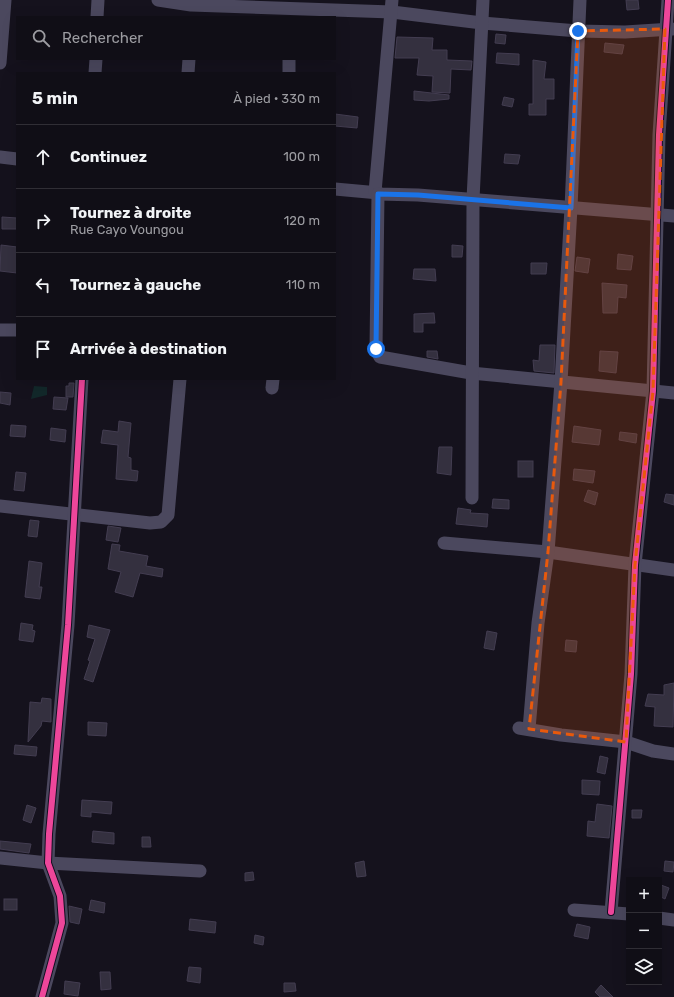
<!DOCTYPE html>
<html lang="fr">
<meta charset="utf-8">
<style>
:root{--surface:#100e16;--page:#19171f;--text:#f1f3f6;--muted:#9c9ca1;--line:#302e35}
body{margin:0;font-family:Rubik,sans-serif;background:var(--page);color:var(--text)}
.controls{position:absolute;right:12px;bottom:12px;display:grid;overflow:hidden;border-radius:0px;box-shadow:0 4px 16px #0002}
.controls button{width:36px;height:36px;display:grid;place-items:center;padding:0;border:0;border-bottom:1px solid var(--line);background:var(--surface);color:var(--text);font:20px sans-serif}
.stop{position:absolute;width:12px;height:12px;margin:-9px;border:3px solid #1a73e8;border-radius:50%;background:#fff}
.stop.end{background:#1a73e8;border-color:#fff;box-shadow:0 1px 4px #0008}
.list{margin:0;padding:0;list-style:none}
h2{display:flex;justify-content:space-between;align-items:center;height:52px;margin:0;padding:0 16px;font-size:17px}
h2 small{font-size:13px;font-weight:400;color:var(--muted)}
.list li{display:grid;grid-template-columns:26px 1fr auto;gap:12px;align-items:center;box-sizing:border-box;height:64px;padding:0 16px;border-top:1px solid var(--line)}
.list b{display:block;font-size:15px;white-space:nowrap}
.list p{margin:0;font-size:13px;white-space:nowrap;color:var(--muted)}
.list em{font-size:13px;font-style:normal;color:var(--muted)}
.icon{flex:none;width:22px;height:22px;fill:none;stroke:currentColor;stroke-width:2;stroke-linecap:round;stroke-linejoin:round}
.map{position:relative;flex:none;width:674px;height:997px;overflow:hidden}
.search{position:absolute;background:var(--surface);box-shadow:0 4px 16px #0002;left:16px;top:16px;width:320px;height:44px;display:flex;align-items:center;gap:10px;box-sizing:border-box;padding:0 14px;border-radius:0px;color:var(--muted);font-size:15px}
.panel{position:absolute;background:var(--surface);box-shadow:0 4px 16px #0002;left:16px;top:72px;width:320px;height:308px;border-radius:0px}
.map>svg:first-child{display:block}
.green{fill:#12282a}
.building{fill:#34303f;stroke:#433d51}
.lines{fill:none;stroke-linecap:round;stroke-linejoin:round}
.minor{stroke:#4b485e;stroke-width:13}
.cycleway-casing{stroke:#130e22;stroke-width:8}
.cycleway{stroke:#ed469a;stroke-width:6}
.route{stroke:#1a73e8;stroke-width:5}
.marked{fill:#e8590c;fill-opacity:0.2;stroke:#e8590c;stroke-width:3;stroke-dasharray:8 5;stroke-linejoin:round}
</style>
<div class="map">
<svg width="674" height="997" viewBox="0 0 674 997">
<rect width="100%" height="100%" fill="#15121d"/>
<polygon class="green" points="34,386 47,387 47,395 31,399"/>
<g class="building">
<polygon points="626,0 638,0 639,9 627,10"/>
<polygon points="496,34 506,35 505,44 495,43"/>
<polygon points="397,37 433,38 432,50 447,50 447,60 472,61 471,70 451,69 450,93 432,92 433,76 417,75 419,58 395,58"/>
<polygon points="605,43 624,45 622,54 604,52"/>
<polygon points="497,53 519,54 519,65 496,63"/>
<polygon points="533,60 546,62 544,79 554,79 554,99 546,99 546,115 529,115 529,104 533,104"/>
<polygon points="414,91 449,95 449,99 429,101 414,100"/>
<polygon points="504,97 514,99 512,107 502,105"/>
<polygon points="335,114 358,117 357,128 335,126"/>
<polygon points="505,154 520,155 518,164 504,163"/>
<polygon points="2,217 17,218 17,229 2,229"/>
<polygon points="1,245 17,247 17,273 0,271"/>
<polygon points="452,245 463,246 462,257 452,257"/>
<polygon points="618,254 633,256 631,270 617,269"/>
<polygon points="577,257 590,259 588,273 575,271"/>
<polygon points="531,263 547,263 546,274 531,274"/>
<polygon points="414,269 435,269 436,281 413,279"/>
<polygon points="602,283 627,285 626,298 618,297 617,313 603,313"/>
<polygon points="434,313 435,323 423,323 423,332 414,332 414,314"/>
<polygon points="540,345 555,345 554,373 534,371 533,360 539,361"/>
<polygon points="427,351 437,351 438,359 427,357"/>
<polygon points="600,351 618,352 616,373 599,371"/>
<polygon points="69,383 74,383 73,397 66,397 66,386 69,386"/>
<polygon points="0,392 11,393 10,405 0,403"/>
<polygon points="54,397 68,398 66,410 53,409"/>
<polygon points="119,421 131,423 128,457 131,458 131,470 138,471 137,481 116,479 118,445 101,443 103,430 118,432"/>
<polygon points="11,425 26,426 25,437 10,436"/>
<polygon points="574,426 601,430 599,445 572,442"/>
<polygon points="51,428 66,430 65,442 50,440"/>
<polygon points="620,432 637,434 636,443 619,440"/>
<polygon points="439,447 452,447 451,475 437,473"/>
<rect x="518" y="461" width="15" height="16"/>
<polygon points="574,469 595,471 593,483 573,480"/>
<polygon points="16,472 26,473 24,491 14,490"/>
<polygon points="588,490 598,493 595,505 584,501"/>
<polygon points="666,494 674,495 674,505 664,502"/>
<polygon points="493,499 509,500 509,509 492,508"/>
<polygon points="458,508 471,510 470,513 488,514 487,527 456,524"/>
<polygon points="30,520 39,521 37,537 28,536"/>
<polygon points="108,526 121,528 118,542 106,540"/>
<polygon points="112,544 120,545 119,551 148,556 146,566 163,569 162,577 140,573 133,597 115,592 121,572 108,569"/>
<polygon points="29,561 42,563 39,587 42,587 40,599 25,597"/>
<polygon points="21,623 33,625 32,630 35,631 33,642 19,640"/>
<polygon points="89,625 110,630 93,682 84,679 90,661 88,660 95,639 87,637"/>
<polygon points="487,631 497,633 494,650 484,648"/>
<polygon points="566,640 577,641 576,652 565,651"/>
<polygon points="674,683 673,727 654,726 655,707 645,706 648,694 664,695 664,685"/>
<polygon points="42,698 51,699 51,722 42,721 41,726 28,742 30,702 41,703"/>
<polygon points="88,722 107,723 106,736 88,735"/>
<polygon points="15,745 37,747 36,756 14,754"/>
<polygon points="600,756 608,758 605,774 597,772"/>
<polygon points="582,780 600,781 599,795 582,794"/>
<polygon points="82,800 112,802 111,814 91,812 91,817 81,816"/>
<polygon points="597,804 612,806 609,838 587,836 588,821 595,822"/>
<polygon points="27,805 36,808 31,823 23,820"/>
<polygon points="632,810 642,810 641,818 632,818"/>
<polygon points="93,831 114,833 114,844 92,842"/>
<polygon points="142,837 150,837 151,847 142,847"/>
<polygon points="0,841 31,844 29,853 0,849"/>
<polygon points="364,861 366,876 357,877 355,863"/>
<polygon points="665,861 674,862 673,872 664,871"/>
<polygon points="253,872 254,880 245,881 245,873"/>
<polygon points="661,885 669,888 665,899 659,896"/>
<rect x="4" y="899" width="13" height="11"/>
<polygon points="91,900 105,903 104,913 89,910"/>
<polygon points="69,906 82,909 79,924 70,922"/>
<polygon points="190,919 216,922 215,933 189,930"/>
<polygon points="577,924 590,927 588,939 574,936"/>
<polygon points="255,935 264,937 263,945 254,943"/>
<polygon points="189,967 201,968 200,983 187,981"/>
<polygon points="100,972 110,972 111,989 101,990"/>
<polygon points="65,981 80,983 78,996 64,994"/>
<polygon points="284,983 295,983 296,991 284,992"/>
<polygon points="601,985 613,997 600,997 595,992"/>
</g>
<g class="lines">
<g class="minor">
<polyline points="158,0 191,5 392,12 482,23 578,31 625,32 672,29"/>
<polyline points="97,17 98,0"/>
<polyline points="0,63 5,0"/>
<polyline points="95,73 96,59"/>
<polyline points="188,73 189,59"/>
<polyline points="289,73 289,59"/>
<polyline points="0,157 17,159"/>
<polyline points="335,189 379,193 378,194 418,195 674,216"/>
<polyline points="375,192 392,0"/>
<polyline points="378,194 376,349 380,357 471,373 674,393"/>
<polyline points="0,330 17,330"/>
<polyline points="272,388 273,379"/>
<polyline points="472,498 473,199 483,0"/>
<polyline points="0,506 150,523 161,522 168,515 180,379"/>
<polyline points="444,543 548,552 674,570"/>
<polyline points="519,728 561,735 626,742 653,751 674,754"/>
<polyline points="529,729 538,623 548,552 561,382 571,208 580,0"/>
<polyline points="0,858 48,863 200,871"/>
<polyline points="574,910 629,914"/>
<polyline points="611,912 631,674 635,565 653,391 659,135 668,0"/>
<polyline points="659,918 674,920"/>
<polyline points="42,997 62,923 60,896 48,863 49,834 68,625 82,379"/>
</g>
<g class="cycleway-casing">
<g id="cycleway">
<polyline points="611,912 631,674 635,565 653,391 659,135 668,0"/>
<polyline points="42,997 62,923 60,896 48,863 49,834 68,625 82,379"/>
</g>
</g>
<use href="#cycleway" class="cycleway"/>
</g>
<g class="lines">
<polyline class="route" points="376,349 378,194 418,195 571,208 578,31"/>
</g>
<path class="marked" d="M 665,29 L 653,391 L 635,565 L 626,742 L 529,729 L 548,552 L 561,382 L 578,31 Z"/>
</svg>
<div class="controls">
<button>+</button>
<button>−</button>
<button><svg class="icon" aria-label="layers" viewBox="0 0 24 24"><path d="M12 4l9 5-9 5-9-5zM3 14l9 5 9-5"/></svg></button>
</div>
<div class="stop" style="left:376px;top:349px"></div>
<div class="stop end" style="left:578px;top:31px"></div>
<div class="search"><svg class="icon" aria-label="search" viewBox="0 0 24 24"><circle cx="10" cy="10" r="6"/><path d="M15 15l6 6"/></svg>Rechercher</div>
<section class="panel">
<h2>5 min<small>À pied · 330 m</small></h2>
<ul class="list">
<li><svg class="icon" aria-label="ahead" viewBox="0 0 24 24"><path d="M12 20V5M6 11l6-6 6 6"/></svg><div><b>Continuez</b></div><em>100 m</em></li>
<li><svg class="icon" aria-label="right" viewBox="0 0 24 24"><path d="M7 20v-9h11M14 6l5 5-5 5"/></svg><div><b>Tournez à droite</b><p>Rue Cayo Voungou</p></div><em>120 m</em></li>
<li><svg class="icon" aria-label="left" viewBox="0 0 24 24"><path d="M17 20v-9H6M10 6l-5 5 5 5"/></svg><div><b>Tournez à gauche</b></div><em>110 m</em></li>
<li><svg class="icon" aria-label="arrive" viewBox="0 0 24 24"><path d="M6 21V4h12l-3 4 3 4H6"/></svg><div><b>Arrivée à destination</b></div></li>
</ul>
</section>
</div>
